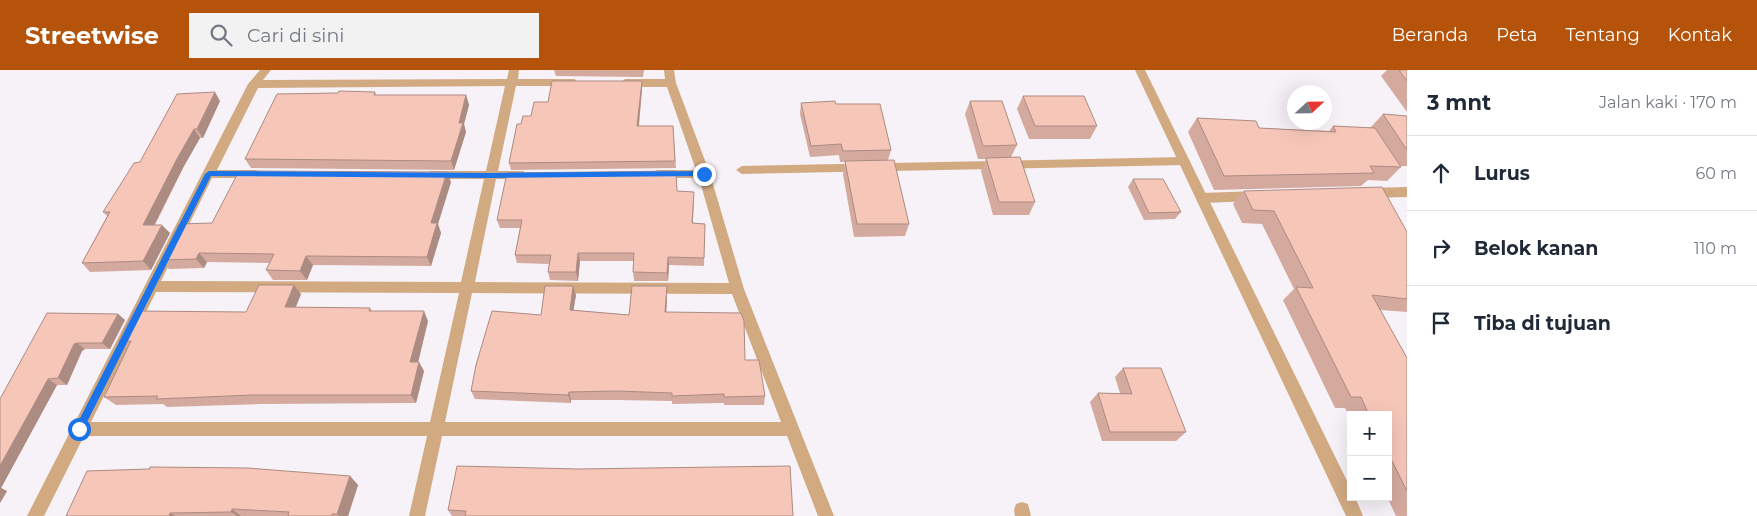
<!DOCTYPE html>
<html lang="id">
<meta charset="utf-8">
<style>
:root{--surface:#fff;--page:#f2f2f3;--text:#1f2937;--muted:#747a83;--line:#e0e1e3;--accent:#b45309}
body{margin:0;font-family:Montserrat,sans-serif;background:var(--page);color:var(--text)}
.controls{position:absolute;right:15px;bottom:15px;display:grid;overflow:hidden;border-radius:0px;box-shadow:0 5px 20px #0002}
.controls button{width:45px;height:45px;display:grid;place-items:center;padding:0;border:0;border-bottom:1px solid var(--line);background:var(--surface);color:var(--text);font:25px sans-serif}
.compass{position:absolute;left:1287px;top:15px;width:45px;height:45px;border-radius:50%;background:var(--surface);box-shadow:0 5px 20px #0002;rotate:68deg}
.stop{position:absolute;width:15px;height:15px;margin:-11px;border:4px solid #1a73e8;border-radius:50%;background:#fff}
.stop.end{background:#1a73e8;border-color:#fff;box-shadow:0 1px 5px #0008}
.list{margin:0;padding:0;list-style:none}
h2{display:flex;justify-content:space-between;align-items:center;height:65px;margin:0;padding:0 20px;font-size:21px}
h2 small{font-size:16px;font-weight:400;color:var(--muted)}
.list li{display:grid;grid-template-columns:32px 1fr auto;gap:15px;align-items:center;box-sizing:border-box;height:75px;padding:0 20px;border-top:1px solid var(--line)}
.list b{display:block;font-size:19px;white-space:nowrap}
.list em{font-size:16px;font-style:normal;color:var(--muted)}
.icon{flex:none;width:28px;height:28px;fill:none;stroke:currentColor;stroke-width:2;stroke-linecap:round;stroke-linejoin:round}
.map{position:relative;flex:none;width:1407px;height:446px;overflow:hidden}
header{display:flex;align-items:center;gap:30px;box-sizing:border-box;height:70px;padding:0 25px;background:var(--accent);color:#fff}
header strong{font-size:24px}
nav{display:flex;gap:28px;margin-inline-start:auto;font-size:18px}
.search{width:350px;height:45px;background:var(--page);display:flex;align-items:center;gap:12px;box-sizing:border-box;padding:0 18px;border-radius:0px;color:var(--muted);font-size:19px}
main{display:flex}
aside{flex:1;background:var(--surface)}
.map>svg:first-child{display:block}
.lines{fill:none;stroke-linecap:round;stroke-linejoin:round}
.minor{fill:#d1aa82;fill-rule:evenodd}
.tertiary{fill:#d1aa82;fill-rule:evenodd}
.wall{fill:#d4aa9f}
.shaded-wall{fill:#ac8b82}
.building{fill:#f6c6b9;stroke:#ac8b82}
.route{fill:#1a73e8}
</style>
<header>
<strong>Streetwise</strong>
<div class="search"><svg class="icon" aria-label="search" viewBox="0 0 24 24"><circle cx="10" cy="10" r="6"/><path d="M15 15l6 6"/></svg>Cari di sini</div>
<nav><a>Beranda</a><a>Peta</a><a>Tentang</a><a>Kontak</a></nav>
</header>
<main>
<div class="map">
<svg width="1407" height="446" viewBox="0 0 1407 446">
<rect width="100%" height="100%" fill="#f7f2f7"/>
<g class="lines">
<g class="minor">
<path d="M 260,0 L 271,0 L 263,10 L 507,9 L 509,0 L 519,0 L 518,9 L 575,9 L 576,12 L 571,16 L 516,16 L 498,101 L 523,101 L 529,105 L 523,109 L 496,109 L 475,212 L 729,213 L 699,108 L 657,108 L 651,104 L 657,100 L 696,100 L 667,17 L 625,17 L 620,13 L 625,9 L 665,9 L 664,0 L 674,0 L 676,13 L 710,104 L 744,219 L 834,446 L 818,446 L 787,366 L 442,366 L 425,446 L 409,446 L 427,366 L 84,366 L 44,446 L 27,446 L 248,14 ZM 505,16 L 486,101 L 430,101 L 424,105 L 430,109 L 484,109 L 461,212 L 161,211 L 212,108 L 256,108 L 262,104 L 256,100 L 217,100 L 258,18 ZM 156,222 L 459,223 L 430,352 L 91,352 ZM 472,223 L 732,224 L 781,352 L 445,352 Z"/>
<polygon points="1184,87 1190,91 1184,95 742,104 736,100 742,96"/>
<polygon points="1407,117 1407,127 1368,128 1364,126 1362,123 1364,120 1368,118"/>
<polygon points="1256,121 1260,123 1262,126 1260,129 1256,131 1202,133 1198,131 1196,128 1198,125 1202,123"/>
<polygon points="1022,432 1028,434 1031,446 1015,446 1014,440 1016,434"/>
</g>
<polygon class="tertiary" points="1135,0 1145,0 1351,419 1351,427 1355,427 1363,446 1346,446"/>
</g>
<g class="wall">
<polygon points="554,0 644,0 643,7 556,6"/>
<polygon points="1387,0 1407,0 1407,42 1381,6"/>
<polygon points="642,11 642,19 639,56 673,56 676,98 511,100 509,93 521,54 548,32"/>
<polygon points="375,22 376,25 466,25 469,35 464,54 466,62 454,100 251,98 245,89 338,23"/>
<polygon points="1023,26 1097,56 1090,69 1029,69 1017,39"/>
<polygon points="220,31 203,68 200,68 184,96 155,155 170,163 151,200 90,202 82,193 107,146 103,142 140,92"/>
<polygon points="970,31 1017,75 1011,87 1035,132 1029,145 993,145 981,101 986,89 978,89 965,44"/>
<polygon points="801,33 836,34 891,80 888,90 909,154 905,166 854,167 843,104 845,92 840,92 839,85 810,87 800,44"/>
<polygon points="1383,44 1407,46 1407,96 1400,96 1401,97 1387,111 1368,110 1361,116 1214,120 1188,62 1197,48 1259,58 1329,61 1333,56 1370,58"/>
<polygon points="1133,109 1181,142 1175,149 1144,150 1128,117"/>
<polygon points="451,112 438,154 441,163 431,196 313,195 307,210 273,210 266,200 270,193 207,192 204,198 169,199 161,190 212,153"/>
<polygon points="677,121 694,130 693,153 705,154 704,196 669,195 668,211 634,211 633,202 634,191 580,191 578,211 550,210 548,202 549,194 517,193 515,185 520,158 500,158 497,150"/>
<polygon points="1244,121 1407,162 1407,242 1380,240 1407,288 1407,446 1396,446 1387,427 1388,427 1388,345 1351,345 1351,351 1345,338 1335,338 1283,230 1294,219 1262,154 1242,153 1233,134"/>
<polygon points="301,224 296,237 370,238 372,241 428,251 418,292 424,301 416,333 261,334 167,337 163,334 116,335 104,327 127,278 119,271 246,242"/>
<polygon points="576,225 573,240 629,245 667,226 666,242 745,290 765,326 764,335 724,335 724,333 672,334 672,331 618,330 571,330 571,333 475,329 471,321 541,245"/>
<polygon points="118,244 125,250 110,279 85,279 82,281 67,315 57,315 1,418 7,421 0,433 0,329"/>
<polygon points="1123,298 1186,362 1176,371 1102,371 1090,332 1098,323 1120,323 1115,307"/>
<polygon points="350,406 358,415 348,446 66,446"/>
<polygon points="448,440 793,446 452,446"/>
</g>
<g class="shaded-wall">
<polygon points="642,11 642,19 638,63 637,56"/>
<polygon points="215,22 220,31 203,68 197,59"/>
<polygon points="466,25 469,35 464,54 466,62 454,100 451,91 459,53"/>
<polygon points="194,59 200,68 184,96 150,163 143,155 178,87"/>
<polygon points="447,102 451,112 438,154 441,163 431,196 427,187 431,153"/>
<polygon points="162,155 170,163 151,200 143,191"/>
<polygon points="199,183 207,192 204,198 196,189"/>
<polygon points="578,183 580,191 578,211 576,202"/>
<polygon points="306,186 313,195 307,210 300,201"/>
<polygon points="668,187 669,195 668,211 667,203"/>
<polygon points="294,215 301,224 292,246 285,237"/>
<polygon points="573,216 576,225 572,249 570,240"/>
<polygon points="667,216 667,226 666,251 665,242"/>
<polygon points="424,241 428,251 416,301 410,292"/>
<polygon points="118,244 125,250 110,279 102,273"/>
<polygon points="77,273 85,279 82,281 67,315 58,308 74,274"/>
<polygon points="419,292 424,301 416,333 411,325"/>
<polygon points="48,309 57,315 1,418 7,421 0,433 0,396"/>
<polygon points="569,322 571,330 571,333 568,325"/>
<polygon points="350,406 358,415 348,446 339,446 337,444"/>
<polygon points="232,439 241,446 237,446 231,442"/>
<polygon points="170,443 176,446 169,446"/>
</g>
<g class="building">
<polygon points="1399,0 1407,0 1407,11"/>
<polygon points="552,11 642,11 637,56 673,56 675,91 509,93 517,54 521,54 523,46 531,46 534,32 548,32"/>
<polygon points="339,21 375,22 374,25 466,25 459,53 463,53 451,91 245,89 277,24 338,23"/>
<polygon points="215,22 197,59 194,59 178,87 143,155 162,155 143,191 82,193 110,142 103,142 134,93 140,92 177,24"/>
<polygon points="1023,26 1084,26 1097,56 1035,56"/>
<polygon points="835,31 836,34 880,34 891,80 843,81 841,74 811,76 801,33"/>
<polygon points="970,31 1002,31 1017,75 983,76"/>
<polygon points="1383,44 1407,46 1407,80"/>
<polygon points="1197,48 1256,51 1259,58 1336,62 1333,56 1375,58 1401,97 1370,96 1374,103 1224,106"/>
<polygon points="1020,87 1035,132 999,132 986,88"/>
<polygon points="894,90 909,154 857,154 845,91"/>
<polygon points="239,101 447,102 431,153 437,153 427,187 306,186 300,201 266,200 274,184 199,183 196,189 161,190 179,154 212,153"/>
<polygon points="676,101 677,121 694,122 692,153 705,154 704,188 668,187 667,203 633,202 634,183 578,183 576,202 548,202 551,185 515,185 522,150 497,150 507,103"/>
<polygon points="1133,109 1163,109 1181,142 1149,143"/>
<polygon points="1382,117 1407,162 1407,229 1372,225 1407,288 1407,421 1388,383 1388,345 1369,345 1361,327 1351,327 1296,217 1313,218 1274,141 1253,140 1244,121"/>
<polygon points="259,215 294,215 285,237 370,238 369,241 424,241 410,292 419,292 411,325 252,325 156,329 158,326 104,327 131,271 119,271 134,241 246,242"/>
<polygon points="545,216 573,216 570,240 629,245 632,216 667,216 665,242 741,243 744,251 745,290 759,290 765,326 724,327 724,324 672,326 672,323 617,321 569,322 568,325 471,321 476,295 492,241 541,245"/>
<polygon points="47,243 118,244 102,273 77,273 74,274 58,308 48,309 0,396 0,329"/>
<polygon points="1123,298 1161,298 1186,362 1110,362 1098,323 1132,324"/>
<polygon points="457,396 578,399 790,396 793,446 465,446 466,441 448,440"/>
<polygon points="150,397 247,398 350,406 337,444 332,444 332,446 288,446 289,442 232,439 231,442 170,443 169,446 66,446 87,401 150,399"/>
</g>
<polygon class="route" points="209,101 491,103 704,101 708,104 704,106 491,108 211,106 82,362 76,362 76,356 205,104"/>
</svg>
<div class="controls">
<button>+</button>
<button>−</button>
</div>
<svg class="compass" viewBox="-18 -18 36 36"><path d="M0-13l5 13h-10z" fill="#e53935"/><path d="M0 13l5-13h-10z" fill="#747a83"/></svg>
<div class="stop" style="left:79px;top:359px"></div>
<div class="stop end" style="left:704px;top:104px"></div>
</div>
<aside>
<h2>3 mnt<small>Jalan kaki · 170 m</small></h2>
<ul class="list">
<li><svg class="icon" aria-label="ahead" viewBox="0 0 24 24"><path d="M12 20V5M6 11l6-6 6 6"/></svg><div><b>Lurus</b></div><em>60 m</em></li>
<li><svg class="icon" aria-label="right" viewBox="0 0 24 24"><path d="M7 20v-9h11M14 6l5 5-5 5"/></svg><div><b>Belok kanan</b></div><em>110 m</em></li>
<li><svg class="icon" aria-label="arrive" viewBox="0 0 24 24"><path d="M6 21V4h12l-3 4 3 4H6"/></svg><div><b>Tiba di tujuan</b></div></li>
</ul>
</aside>
</main>
